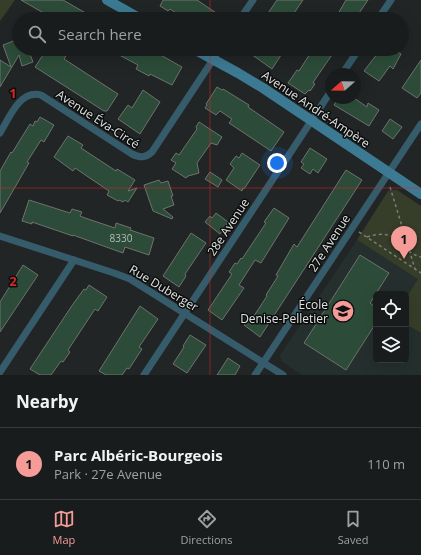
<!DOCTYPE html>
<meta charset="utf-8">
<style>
:root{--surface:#191c1c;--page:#222525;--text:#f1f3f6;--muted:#9fa1a3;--line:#373a3b;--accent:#f59b98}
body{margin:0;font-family:"Open Sans",sans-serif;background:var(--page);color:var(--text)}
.controls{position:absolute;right:12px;bottom:12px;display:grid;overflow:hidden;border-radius:6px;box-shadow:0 4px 16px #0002}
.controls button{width:36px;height:36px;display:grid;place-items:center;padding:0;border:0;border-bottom:1px solid var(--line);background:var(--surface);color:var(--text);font:20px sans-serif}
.compass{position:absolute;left:325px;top:68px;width:36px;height:36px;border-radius:50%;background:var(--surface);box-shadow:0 4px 16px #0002;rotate:250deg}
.you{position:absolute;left:277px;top:163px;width:14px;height:14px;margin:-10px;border:3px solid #fff;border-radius:50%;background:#1a73e8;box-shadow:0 0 0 6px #1a73e833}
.badge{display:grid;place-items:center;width:26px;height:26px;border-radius:50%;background:var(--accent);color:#111;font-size:13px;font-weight:700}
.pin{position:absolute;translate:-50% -33px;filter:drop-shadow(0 1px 2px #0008)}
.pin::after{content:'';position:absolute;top:21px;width:14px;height:12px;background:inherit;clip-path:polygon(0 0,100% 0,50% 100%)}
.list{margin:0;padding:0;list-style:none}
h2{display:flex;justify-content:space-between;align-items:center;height:52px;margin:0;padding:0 16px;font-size:17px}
h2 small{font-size:13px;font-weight:400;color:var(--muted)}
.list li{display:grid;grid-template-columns:26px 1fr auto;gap:12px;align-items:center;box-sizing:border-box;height:72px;padding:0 16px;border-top:1px solid var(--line)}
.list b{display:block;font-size:15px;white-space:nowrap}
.list p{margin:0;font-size:13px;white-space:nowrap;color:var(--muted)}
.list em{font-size:13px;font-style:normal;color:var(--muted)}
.icon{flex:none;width:22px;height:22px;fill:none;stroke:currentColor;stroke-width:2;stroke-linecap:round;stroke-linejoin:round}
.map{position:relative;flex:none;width:421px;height:375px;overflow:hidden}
.search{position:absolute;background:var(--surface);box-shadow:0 4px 16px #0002;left:12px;right:12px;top:12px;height:44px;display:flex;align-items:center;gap:10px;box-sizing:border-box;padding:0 14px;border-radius:22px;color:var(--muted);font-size:15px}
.sheet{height:124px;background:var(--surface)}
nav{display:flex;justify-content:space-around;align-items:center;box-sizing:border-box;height:56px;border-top:1px solid var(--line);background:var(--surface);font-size:11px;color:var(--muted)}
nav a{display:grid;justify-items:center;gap:2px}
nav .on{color:var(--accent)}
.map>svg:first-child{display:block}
.built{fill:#242f2e}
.green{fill:#363e29}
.building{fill:#2c4c39;stroke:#6e716f}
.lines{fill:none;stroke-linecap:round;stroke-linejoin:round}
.path{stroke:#7a7d7d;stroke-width:1.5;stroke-dasharray:3 3;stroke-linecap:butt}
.street{stroke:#365c6b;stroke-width:7}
.secondary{stroke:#3c7a93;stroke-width:10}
.grid{fill:none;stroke:#d62828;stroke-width:1;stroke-opacity:0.55}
.labels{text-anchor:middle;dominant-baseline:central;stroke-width:3;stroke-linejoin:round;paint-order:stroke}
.number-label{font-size:10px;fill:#b3bcb8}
.street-label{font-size:12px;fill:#e0e2e2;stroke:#0c0e0d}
.poi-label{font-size:12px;fill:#e0e2e2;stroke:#0c0e0d;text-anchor:end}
.grid-label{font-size:13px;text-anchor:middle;font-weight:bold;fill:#d62828;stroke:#0c0e0d;stroke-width:3;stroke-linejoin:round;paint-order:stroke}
</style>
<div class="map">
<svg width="421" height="375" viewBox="0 0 421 375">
<rect width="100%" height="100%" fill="#212525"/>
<polygon class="built" points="357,240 419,279 406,298 406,294 376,294 376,360 406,360 406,324 421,333 421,375 302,375 281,361 280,355"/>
<g class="green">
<polygon points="0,0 15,0 0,21"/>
<polygon points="391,190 397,190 421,206 421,333 406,324 406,298 418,279 357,240 388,191"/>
</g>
<g class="building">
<polygon points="21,0 63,0 96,19 54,19"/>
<polygon points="163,0 197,0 225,19 185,19 170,9 168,11 160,6"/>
<polygon points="277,0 303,0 290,19 264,19"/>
<polygon points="346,0 368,0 355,19 335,19"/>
<polygon points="16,40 19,40 19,49 28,49 33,62 22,66 19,55 0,87 0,60 11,67 3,45"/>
<polygon points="47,49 50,50 55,49 59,52 61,49 67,54 64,59 118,94 107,111 104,111 35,67"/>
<polygon points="108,49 159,49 157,53 182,67 172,85 150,74 149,76 136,69 138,65"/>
<polygon points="244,49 280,49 283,52 272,69"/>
<polygon points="313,49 336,49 314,81 313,83 315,84 310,91 309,90 305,94 288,83 297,70 299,71"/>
<polygon points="381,49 400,49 398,52 401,54 393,69 390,66 379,81 364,71"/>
<polygon points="421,60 421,93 417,98 402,88"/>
<polygon points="217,87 222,90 223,89 249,105 248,107 284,132 271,151 229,123 232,119 220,111 216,115 205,108 207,105 206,104"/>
<polygon points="143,90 160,102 140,134 118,119 128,105 132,108"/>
<polygon points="339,98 354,98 367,107 368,103 379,110 369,126 334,105"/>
<polygon points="40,117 54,125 44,142 41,140 27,162 29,163 0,213 0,171 11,152 12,153 30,124 33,126 35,121 37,122"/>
<polygon points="390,119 402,127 393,139 382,131"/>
<polygon points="199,122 222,137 217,145 211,143 197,163 199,173 188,176 186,178 172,169 176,163 171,160 176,153 179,155 197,129 196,127"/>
<polygon points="68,136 83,145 81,148 116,171 117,169 135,180 128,191 137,188 128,202 125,200 123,202 119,200 118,201 107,195 109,191 75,168 73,171 54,157"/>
<polygon points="310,148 327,159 318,173 313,169 310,174 301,168 304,164 301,162"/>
<polygon points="242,153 260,165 244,189 243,188 242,191 226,180 234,168 230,164 236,156 239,158"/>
<polygon points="346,170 362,180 260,337 244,325 250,317 252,319 267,296 266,295 278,276 276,275 294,244 297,247"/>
<polygon points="210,172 222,180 218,187 205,179"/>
<polygon points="159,180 161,183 168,181 173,196 171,196 174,205 163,209 173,217 172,219 153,211 144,185"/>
<polygon points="29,200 70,213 72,209 82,212 80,216 85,218 115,228 116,223 131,228 130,230 154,238 149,255 125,247 123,253 73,235 73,236 32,222 32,224 22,221"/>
<polygon points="274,208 289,218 261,263 255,260 239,285 244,288 222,320 208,310 232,274 229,272 235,263 237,264 241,258 242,259 266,223 264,222"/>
<polygon points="216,213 228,222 220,234 205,222 210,216 212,218"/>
<polygon points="191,233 206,243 185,274 186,276 179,287 163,276"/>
<polygon points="360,255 389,273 370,303 376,308 376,323 346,370 304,343"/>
<polygon points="23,265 38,275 0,332 0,302"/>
<polygon points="89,285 107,297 98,311 95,309 68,350 70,352 63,362 61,361 51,375 40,375 30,369 71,307 84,289 86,290"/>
<polygon points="140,306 158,319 139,347 142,349 129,369 127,368 122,375 106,375 99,371"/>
<polygon points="190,335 206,345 187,373 173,364 184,347 183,346"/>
<polygon points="228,358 240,366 235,375 217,375"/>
</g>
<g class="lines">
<g class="path">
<polyline points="390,187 415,269"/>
<polyline points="359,232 421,273"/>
<path d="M 367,237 C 401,226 397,251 421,257"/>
</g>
<g class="street">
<polyline points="240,19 253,0"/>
<polyline points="378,19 391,0"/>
<polyline points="342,74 359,49"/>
<path d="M 0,133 C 9,118 20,89 41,95 L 132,154 C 140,158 145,158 152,152 L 220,49"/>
<polyline points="0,236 114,273 130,279 283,375"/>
<polyline points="0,372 74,260"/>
<polyline points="144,375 331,91"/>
<polyline points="255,375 421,124"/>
</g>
<g class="secondary">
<polyline points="107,0 141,19"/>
<polyline points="194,49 238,73 263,88 421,194"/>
</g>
</g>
<path class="grid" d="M 210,0 L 210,19M 210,49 L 210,375M 0,188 L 421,188"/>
<defs>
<g id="school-disc" transform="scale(1.15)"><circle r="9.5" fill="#f59b98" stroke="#0c0e0d"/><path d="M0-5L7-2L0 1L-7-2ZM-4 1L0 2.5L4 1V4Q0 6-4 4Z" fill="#111"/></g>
</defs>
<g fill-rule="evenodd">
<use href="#school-disc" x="343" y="311"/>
</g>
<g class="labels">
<g class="number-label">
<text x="121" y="238">8330</text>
</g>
<g class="street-label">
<text transform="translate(316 109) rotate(34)">Avenue André-Ampère</text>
<text transform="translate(98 119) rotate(33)">Avenue Éva-Circé</text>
<text transform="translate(228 227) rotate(-57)">28e Avenue</text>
<text transform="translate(329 243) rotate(-57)">27e Avenue</text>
<text transform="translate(164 288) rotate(31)">Rue Duberger</text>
</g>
<g class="poi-label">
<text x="328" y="304">École<tspan x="328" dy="14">Denise-Pelletier</tspan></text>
</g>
</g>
<g class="grid-label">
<text x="13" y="98">1</text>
<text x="13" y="286">2</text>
</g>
</svg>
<div class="controls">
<button><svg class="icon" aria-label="locate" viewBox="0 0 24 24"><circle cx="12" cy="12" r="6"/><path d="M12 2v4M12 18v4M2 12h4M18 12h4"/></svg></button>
<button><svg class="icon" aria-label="layers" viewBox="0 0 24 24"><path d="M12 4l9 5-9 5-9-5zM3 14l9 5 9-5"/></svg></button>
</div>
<svg class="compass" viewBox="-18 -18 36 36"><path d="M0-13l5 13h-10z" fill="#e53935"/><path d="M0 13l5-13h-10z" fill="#9fa1a3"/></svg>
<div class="you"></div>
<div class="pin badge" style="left:404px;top:259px">1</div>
<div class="search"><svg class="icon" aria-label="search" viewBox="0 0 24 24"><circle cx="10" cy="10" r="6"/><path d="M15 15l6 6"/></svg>Search here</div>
</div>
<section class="sheet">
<h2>Nearby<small></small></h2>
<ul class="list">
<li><span class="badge">1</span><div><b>Parc Albéric-Bourgeois</b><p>Park · 27e Avenue</p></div><em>110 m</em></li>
</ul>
</section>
<nav>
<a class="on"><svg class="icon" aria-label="map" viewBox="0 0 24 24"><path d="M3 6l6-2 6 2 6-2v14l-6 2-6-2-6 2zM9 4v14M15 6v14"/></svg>Map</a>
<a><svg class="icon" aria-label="directions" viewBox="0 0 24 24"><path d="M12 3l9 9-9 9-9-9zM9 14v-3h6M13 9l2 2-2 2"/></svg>Directions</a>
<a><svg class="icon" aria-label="saved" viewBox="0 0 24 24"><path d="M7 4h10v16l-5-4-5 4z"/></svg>Saved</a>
</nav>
